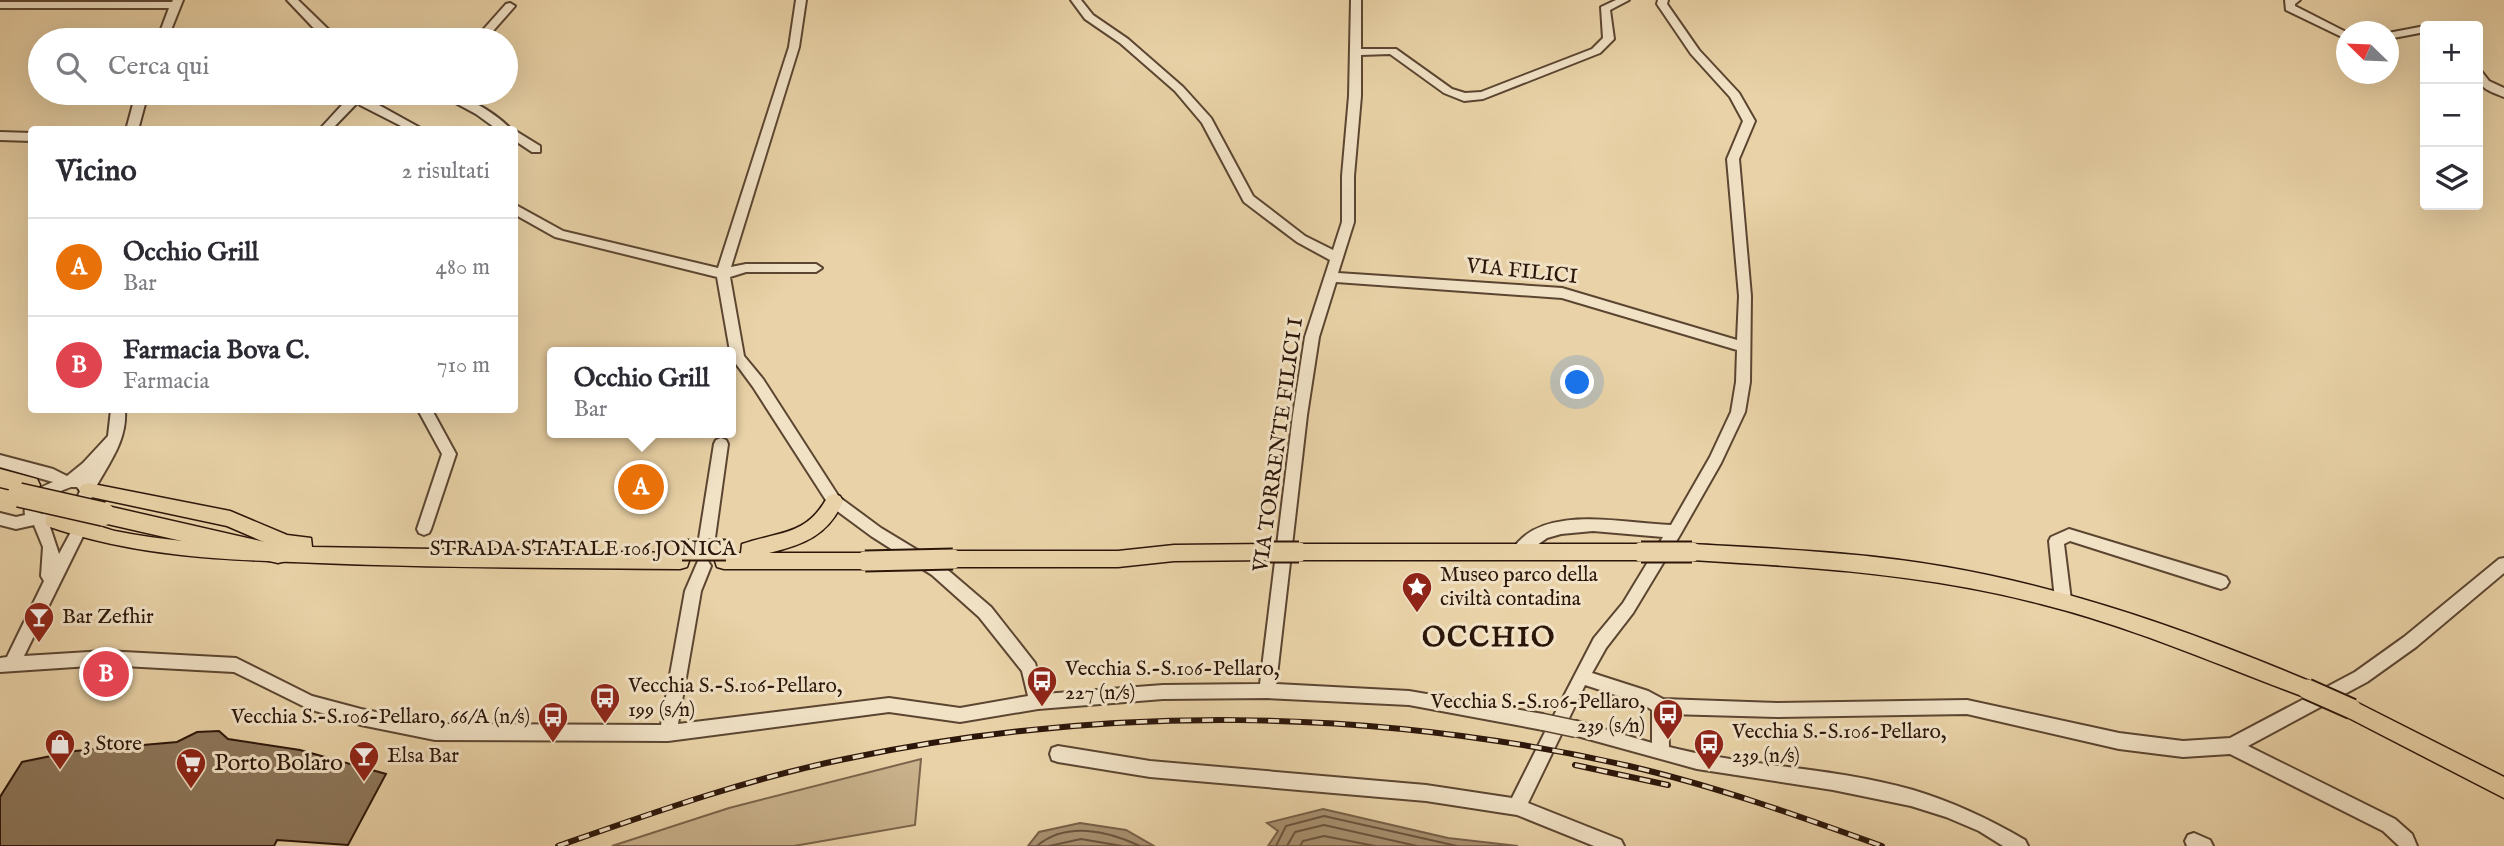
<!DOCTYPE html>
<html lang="it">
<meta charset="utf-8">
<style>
:root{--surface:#fff;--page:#f7f7f7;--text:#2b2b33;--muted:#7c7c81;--line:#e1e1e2;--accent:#ea580c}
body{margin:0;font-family:"IM FELL English",serif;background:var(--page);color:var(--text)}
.controls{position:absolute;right:21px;top:21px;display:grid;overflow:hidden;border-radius:7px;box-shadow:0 7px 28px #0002}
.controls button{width:63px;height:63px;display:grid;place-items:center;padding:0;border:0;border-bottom:2px solid var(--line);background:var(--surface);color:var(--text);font:35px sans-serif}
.compass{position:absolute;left:2336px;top:21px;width:63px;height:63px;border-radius:50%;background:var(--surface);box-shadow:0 7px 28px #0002;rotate:293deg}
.you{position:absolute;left:1578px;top:383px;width:24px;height:24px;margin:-18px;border:5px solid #fff;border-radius:50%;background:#1a73e8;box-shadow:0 0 0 10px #1a73e833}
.badge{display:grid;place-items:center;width:46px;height:46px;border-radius:50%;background:var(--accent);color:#fff;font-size:23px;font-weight:700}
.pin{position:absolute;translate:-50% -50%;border:4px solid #fff;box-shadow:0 2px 7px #0006}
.popup{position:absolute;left:547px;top:347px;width:189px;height:91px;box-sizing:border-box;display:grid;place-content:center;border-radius:7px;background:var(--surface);filter:drop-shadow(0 2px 5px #0005);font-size:23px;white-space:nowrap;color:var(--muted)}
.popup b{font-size:26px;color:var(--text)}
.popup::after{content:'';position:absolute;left:50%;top:100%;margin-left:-14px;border:14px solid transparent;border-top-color:var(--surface)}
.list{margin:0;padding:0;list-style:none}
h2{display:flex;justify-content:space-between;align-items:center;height:91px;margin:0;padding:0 28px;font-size:30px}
h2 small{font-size:23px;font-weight:400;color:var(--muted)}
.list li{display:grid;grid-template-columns:46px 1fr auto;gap:21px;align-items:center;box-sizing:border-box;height:98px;padding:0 28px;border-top:2px solid var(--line)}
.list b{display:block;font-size:26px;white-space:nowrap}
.list p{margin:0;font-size:23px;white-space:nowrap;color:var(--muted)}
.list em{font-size:23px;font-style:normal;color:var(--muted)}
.icon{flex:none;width:38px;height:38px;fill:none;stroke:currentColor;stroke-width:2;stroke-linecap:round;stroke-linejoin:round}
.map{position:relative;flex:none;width:2504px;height:846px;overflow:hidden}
.search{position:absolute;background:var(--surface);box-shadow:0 7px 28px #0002;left:28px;top:28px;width:490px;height:77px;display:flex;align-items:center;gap:18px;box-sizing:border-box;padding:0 24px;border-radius:38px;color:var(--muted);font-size:26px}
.panel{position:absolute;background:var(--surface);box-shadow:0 7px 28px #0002;left:28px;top:126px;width:490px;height:287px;border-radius:7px}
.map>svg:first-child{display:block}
.green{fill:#c9b28c;stroke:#7a644b;stroke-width:2}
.water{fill:#a99272;stroke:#776048;stroke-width:2}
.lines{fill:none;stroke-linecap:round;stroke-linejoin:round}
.shore{stroke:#6a543e;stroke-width:2}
.building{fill:#8e785c;stroke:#2c160a;stroke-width:2}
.minor-casing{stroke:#5b4531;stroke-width:4}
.major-casing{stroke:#2c160a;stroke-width:3}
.highway-casing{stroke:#2c160a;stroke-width:3}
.minor{fill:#f1e2c6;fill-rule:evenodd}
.major{fill:#e9d2a7;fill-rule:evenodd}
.highway{fill:#e9d2a7;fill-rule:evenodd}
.rail-casing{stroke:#2c160a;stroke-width:6}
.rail{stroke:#f1e2c6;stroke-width:3.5;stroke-dasharray:11;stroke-linecap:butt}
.minor-bridge-casing{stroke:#5b4531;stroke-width:19;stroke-linecap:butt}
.major-bridge-casing{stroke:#2c160a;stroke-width:23;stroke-linecap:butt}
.highway-bridge-casing{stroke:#2c160a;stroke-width:26;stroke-linecap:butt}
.minor-bridge{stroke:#f1e2c6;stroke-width:16}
.major-bridge{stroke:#e9d2a7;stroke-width:19}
.highway-bridge{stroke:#e9d2a7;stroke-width:23}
.labels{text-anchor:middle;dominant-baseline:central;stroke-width:6;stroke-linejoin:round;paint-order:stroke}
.street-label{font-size:21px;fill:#2c160a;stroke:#f1e2c6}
.poi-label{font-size:21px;fill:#2c160a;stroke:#f1e2c6;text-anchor:start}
.near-poi-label{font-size:24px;fill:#2c160a;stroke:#f1e2c6;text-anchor:start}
.district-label{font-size:28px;font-weight:bold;letter-spacing:2px;fill:#2c160a;stroke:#f1e2c6}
</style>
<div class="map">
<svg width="2504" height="846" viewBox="0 0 2504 846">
<rect width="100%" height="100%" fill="#e9d2a7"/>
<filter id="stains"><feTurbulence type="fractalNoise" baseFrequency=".00286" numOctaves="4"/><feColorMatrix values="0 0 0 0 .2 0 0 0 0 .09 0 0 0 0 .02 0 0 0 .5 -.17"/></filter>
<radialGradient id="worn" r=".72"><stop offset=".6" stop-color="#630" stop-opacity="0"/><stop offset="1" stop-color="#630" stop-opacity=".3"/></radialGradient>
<polygon class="green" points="921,759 915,825 794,846 612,846 729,808"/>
<g class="water">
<polygon points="1323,809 1448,838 1518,846 1268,846 1278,831 1267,823"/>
<polygon points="1080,823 1126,830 1154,846 1028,846 1039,832"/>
</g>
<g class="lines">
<g class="shore">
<path d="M 1037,846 C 1066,821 1108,831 1140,846"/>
<polyline points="1049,846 1081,839 1122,846"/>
<polyline points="1276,846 1286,826 1324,816 1457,846"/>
<polyline points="1287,846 1295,832 1324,825 1417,846"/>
<polyline points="1300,846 1303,841 1324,836 1375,846"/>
</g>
</g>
<polygon class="building" points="219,731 228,739 300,750 386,774 348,845 277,840 274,846 0,846 0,797 22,762 75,751 177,742 197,732"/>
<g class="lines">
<g class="minor-casing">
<g id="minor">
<polygon points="173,0 183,0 167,40 157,40 169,8 0,8 0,2 172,2"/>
<polygon points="287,0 298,0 330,31 335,40 325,40"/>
<path d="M 796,0 L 806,0 L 799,47 L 731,267 L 746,264 L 816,264 L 822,268 L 816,272 L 746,272 L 730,277 L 744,356 L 763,379 L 839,497 L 881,528 L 942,565 L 991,607 L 1035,663 L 1044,694 L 1163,685 L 1260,684 L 1293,415 L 1305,337 L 1330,260 L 1297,242 L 1244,202 L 1202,123 L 1175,91 L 1120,43 L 1085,19 L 1071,0 L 1081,0 L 1093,15 L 1128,39 L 1183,87 L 1211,118 L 1253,196 L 1305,236 L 1333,250 L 1342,222 L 1342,176 L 1349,96 L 1351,0 L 1361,0 L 1361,49 L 1396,49 L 1452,89 L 1465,93 L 1481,92 L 1592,49 L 1603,38 L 1601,7 L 1616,0 L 1629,0 L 1610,10 L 1614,39 L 1600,53 L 1483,99 L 1464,101 L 1444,93 L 1390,54 L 1361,55 L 1361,96 L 1354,176 L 1354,222 L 1338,273 L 1562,288 L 1737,340 L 1739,296 L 1727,159 L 1743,121 L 1730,97 L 1691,54 L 1657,4 L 1658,0 L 1668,0 L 1667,4 L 1699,50 L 1739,93 L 1755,121 L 1739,159 L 1751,296 L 1750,382 L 1745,412 L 1721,463 L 1680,535 L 1633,613 L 1606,648 L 1592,673 L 1648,691 L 1663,699 L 1777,703 L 1967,700 L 2119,733 L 2183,741 L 2230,738 L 2355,672 L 2404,637 L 2499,559 L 2504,558 L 2504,573 L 2416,647 L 2367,682 L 2248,746 L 2395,819 L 2412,834 L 2417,846 L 2399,846 L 2383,831 L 2230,754 L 2183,757 L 2119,749 L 1967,714 L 1777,717 L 1668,714 L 1669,747 C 1749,767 1833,767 1913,790 C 1953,802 1989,819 2025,840 L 2028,846 L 2003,846 L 1979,831 L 1946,817 L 1911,806 L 1833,790 L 1697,769 L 1570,734 L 1568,729 L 1570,724 L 1576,721 L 1652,743 L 1652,710 L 1643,704 L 1585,685 L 1528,803 L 1621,840 L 1624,846 L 1594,846 L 1517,815 L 1426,801 L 1150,777 L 1058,762 L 1052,760 L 1050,754 L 1052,748 L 1058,746 L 1150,761 L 1426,785 L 1512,798 L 1547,728 L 1543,730 L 1409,705 L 1267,698 L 1163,699 L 1038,709 L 960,722 L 889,712 L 668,741 L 435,740 L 361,725 L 309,709 L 234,672 L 105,665 L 0,672 L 0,658 L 7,657 L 44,581 L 41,576 L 43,547 L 34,525 L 16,529 L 0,525 L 0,513 L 16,517 L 25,515 C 22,497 38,488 53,482 L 0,467 L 0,455 L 53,469 L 67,476 L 83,463 L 108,436 L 111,410 L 125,410 C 127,439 111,460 97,485 C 92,494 91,505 82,513 L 85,518 L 86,530 L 24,656 L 105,651 L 236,658 L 312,696 L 361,709 L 435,724 L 661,725 L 685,591 L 698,561 L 703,560 L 708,561 L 711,566 L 701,591 L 678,724 L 889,698 L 960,708 L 1028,696 L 1022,671 L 979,617 L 932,575 L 871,536 L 829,505 L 753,387 L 731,357 L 717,277 L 555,237 L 514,214 L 514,204 L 563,231 L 718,268 L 789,47 ZM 1336,282 L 1562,298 L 1737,350 L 1736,382 L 1731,412 L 1710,457 L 1671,525 C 1625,524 1539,502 1511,552 L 1514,556 L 1519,558 L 1547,538 L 1561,534 L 1593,531 L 1663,537 L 1623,603 L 1594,638 L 1551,721 L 1549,717 L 1543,714 L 1409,691 L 1276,684 L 1307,415 L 1319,337 ZM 71,487 L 77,487 L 80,491 C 74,509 57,518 39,513 C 40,497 58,492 71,487 ZM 71,521 L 72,530 L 59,554 L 50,527 Z"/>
<polygon points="2285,0 2300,0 2295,4 2295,6 2346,32 2346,39 2286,10"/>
<polygon points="510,3 515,6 485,40 474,40 506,4"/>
<polygon points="2425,26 2427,26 2425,32 2388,39 2388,33"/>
<path d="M 2478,71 L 2482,72 L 2489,81 L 2504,88 L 2504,97 C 2489,91 2477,88 2478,71 Z"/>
<polygon points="136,93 148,93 138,130 126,130"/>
<path d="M 356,93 C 378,98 387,93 408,93 L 407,95 L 377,104 L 424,130 L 409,130 L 360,105 L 359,101 L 331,130 L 319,130 L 352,94 Z"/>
<path d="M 437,93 C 463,92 494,112 512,130 L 498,130 L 476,114 Z"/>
<polygon points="514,130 540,146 540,152 532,152 514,140"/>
<polygon points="0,132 32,133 32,141 0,140"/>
<polygon points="418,410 432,410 456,454 431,529 429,533 424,535 419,533 417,529 442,454"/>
<polygon points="721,438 726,440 728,444 714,545 711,549 706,551 701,549 698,545 714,444 716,440"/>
<polygon points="2069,529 2221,575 2226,577 2229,582 2226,587 2221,589 2070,541 2064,544 2071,600 2068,605 2063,607 2058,605 2055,600 2049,541 2051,537"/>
<polygon points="2194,833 2210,840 2213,846 2187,846 2185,841 2188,835"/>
</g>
</g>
<g class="major-casing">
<g id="major">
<path d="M 88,483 L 230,511 L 287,535 L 311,538 L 312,547 L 680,553 L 687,555 L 689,561 L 687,567 L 680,569 C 560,568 440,568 319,563 C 226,560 136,557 47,526 L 45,521 L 47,516 C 61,511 99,527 115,531 C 167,542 220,544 273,546 L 227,526 L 82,495 L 79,490 L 82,485 Z"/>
<path d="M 834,494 L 840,496 L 843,501 C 829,535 803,545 769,553 L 865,553 L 872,555 L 874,561 L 872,567 L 865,569 L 724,569 L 717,567 L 715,561 L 717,555 L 741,553 L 742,544 C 780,531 807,536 828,496 Z"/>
<polygon points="1270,544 1277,546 1279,552 1277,558 1270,560 1174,561 1118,567 953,567 946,565 944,559 946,553 953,551 1118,551 1174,545"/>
<polygon points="1299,544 1641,544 1648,546 1650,552 1648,558 1641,560 1299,560 1292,558 1290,552 1292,546"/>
<path d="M 1692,544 C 1777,549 1862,552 1946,567 C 2073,589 2195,633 2314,683 L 2317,689 L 2314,695 L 2307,698 C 2218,665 2133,627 2041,604 C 1926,574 1810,567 1692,560 L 1685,558 L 1683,552 L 1685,546 Z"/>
<polygon points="2352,700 2504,777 2504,798 2345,716 2342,709 2345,702"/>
</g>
</g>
<g class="highway-casing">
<g id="highway">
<polygon points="0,469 37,479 40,485 37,491 29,494 0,487"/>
<polygon points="103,505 278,545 286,547 289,554 286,561 278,563 103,523 95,520 92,514 95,508"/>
</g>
</g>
<use href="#minor" class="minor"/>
<use href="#major" class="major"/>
<use href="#highway" class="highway"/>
<g class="rail-casing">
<g id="rail">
<polyline points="1575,765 1668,785"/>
<path d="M 558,846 C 652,813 747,779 845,759 C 1104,705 1370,707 1629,766 C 1715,786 1799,816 1882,846"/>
</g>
</g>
<use href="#rail" class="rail"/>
<g class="minor-bridge-casing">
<polyline id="minor-bridge" points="1543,722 1576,729"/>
</g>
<g class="major-bridge-casing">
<g id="major-bridge">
<polyline points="682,550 726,550"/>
<polyline points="1270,552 1299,552"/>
<polyline points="1641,552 1692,552"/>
<polyline points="865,561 953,559"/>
<polyline points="2307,689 2352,709"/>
</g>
</g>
<g class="highway-bridge-casing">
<polyline id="highway-bridge" points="19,495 103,514"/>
</g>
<use href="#minor-bridge" class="minor-bridge"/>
<use href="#major-bridge" class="major-bridge"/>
<use href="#highway-bridge" class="highway-bridge"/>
</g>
<defs>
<g id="sight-pin" transform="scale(1.575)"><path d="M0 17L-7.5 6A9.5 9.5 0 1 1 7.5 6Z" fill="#8f2418" stroke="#f1e2c6"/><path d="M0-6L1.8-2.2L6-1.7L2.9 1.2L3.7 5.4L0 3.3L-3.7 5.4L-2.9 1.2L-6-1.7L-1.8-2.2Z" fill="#fff"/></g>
<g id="bar-pin" transform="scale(1.575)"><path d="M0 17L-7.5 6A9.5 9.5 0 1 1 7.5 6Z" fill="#8f2418" stroke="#f1e2c6"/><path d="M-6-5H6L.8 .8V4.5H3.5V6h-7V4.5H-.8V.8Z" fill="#fff"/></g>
<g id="bus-pin" transform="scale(1.575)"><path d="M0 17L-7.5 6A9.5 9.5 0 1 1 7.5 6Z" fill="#8f2418" stroke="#f1e2c6"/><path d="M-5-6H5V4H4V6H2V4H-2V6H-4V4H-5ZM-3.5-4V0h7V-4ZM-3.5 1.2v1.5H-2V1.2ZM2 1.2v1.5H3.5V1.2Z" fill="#fff"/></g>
<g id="shop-pin" transform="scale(1.575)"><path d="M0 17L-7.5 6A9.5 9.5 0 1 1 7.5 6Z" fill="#8f2418" stroke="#f1e2c6"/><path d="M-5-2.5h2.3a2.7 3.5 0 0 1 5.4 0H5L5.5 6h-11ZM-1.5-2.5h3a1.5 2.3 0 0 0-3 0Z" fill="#fff"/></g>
<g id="supermarket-pin" transform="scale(1.575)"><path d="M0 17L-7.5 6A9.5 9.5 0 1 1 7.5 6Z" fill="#8f2418" stroke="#f1e2c6"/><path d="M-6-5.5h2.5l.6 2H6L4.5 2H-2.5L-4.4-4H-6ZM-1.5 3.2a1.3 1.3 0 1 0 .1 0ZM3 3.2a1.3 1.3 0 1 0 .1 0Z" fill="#fff"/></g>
</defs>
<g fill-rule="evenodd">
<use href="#sight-pin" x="1417" y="587"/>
<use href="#bar-pin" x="39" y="617"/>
<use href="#bus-pin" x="1042" y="681"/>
<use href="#bus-pin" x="605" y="698"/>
<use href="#bus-pin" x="1668" y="714"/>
<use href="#bus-pin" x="553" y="717"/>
<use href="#shop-pin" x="60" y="744"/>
<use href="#bus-pin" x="1709" y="744"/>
<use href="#bar-pin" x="364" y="756"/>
<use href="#supermarket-pin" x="191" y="763"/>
</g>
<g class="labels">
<g class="street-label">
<text transform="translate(1522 272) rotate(6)">VIA FILICI</text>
<text transform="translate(1279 445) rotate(-82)">VIA TORRENTE FILICI I</text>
<text x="583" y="549">STRADA STATALE 106 JONICA</text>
</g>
<g class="poi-label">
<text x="1440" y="575">Museo parco della<tspan x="1440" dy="24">civiltà contadina</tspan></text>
<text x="62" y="617">Bar Zefhir</text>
<text x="1065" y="669">Vecchia S.-S.106-Pellaro,<tspan x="1065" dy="24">227 (n/s)</tspan></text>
<text x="628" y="686">Vecchia S.-S.106-Pellaro,<tspan x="628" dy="24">199 (s/n)</tspan></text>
<text x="1645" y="702" text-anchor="end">Vecchia S.-S.106-Pellaro,<tspan x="1645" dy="24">239 (s/n)</tspan></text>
<text x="530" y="717" text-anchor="end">Vecchia S.-S.106-Pellaro, 66/A (n/s)</text>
<text x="1732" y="732">Vecchia S.-S.106-Pellaro,<tspan x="1732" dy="24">239 (n/s)</tspan></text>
<text x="83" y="744">3 Store</text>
<text x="387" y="756">Elsa Bar</text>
</g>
<g class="near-poi-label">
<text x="214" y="763">Porto Bolaro</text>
</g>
<g class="district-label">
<text x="1489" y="638">OCCHIO</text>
</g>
</g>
<rect width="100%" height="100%" filter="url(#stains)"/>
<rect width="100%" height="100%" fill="url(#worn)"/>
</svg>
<div class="controls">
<button>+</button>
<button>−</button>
<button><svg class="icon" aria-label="layers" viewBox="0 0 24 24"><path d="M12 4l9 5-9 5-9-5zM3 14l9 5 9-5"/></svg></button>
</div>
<svg class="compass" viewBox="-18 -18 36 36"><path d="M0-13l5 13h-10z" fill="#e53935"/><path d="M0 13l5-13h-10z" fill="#7c7c81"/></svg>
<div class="you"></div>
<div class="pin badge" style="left:641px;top:487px;background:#e8710a">A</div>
<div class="popup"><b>Occhio Grill</b>Bar</div>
<div class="pin badge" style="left:106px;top:674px;background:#e0444e">B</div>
<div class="search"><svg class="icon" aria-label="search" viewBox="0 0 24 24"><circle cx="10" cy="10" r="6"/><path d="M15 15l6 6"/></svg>Cerca qui</div>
<section class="panel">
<h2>Vicino<small>2 risultati</small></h2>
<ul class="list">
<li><span class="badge" style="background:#e8710a">A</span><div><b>Occhio Grill</b><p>Bar</p></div><em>480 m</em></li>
<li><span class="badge" style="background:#e0444e">B</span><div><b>Farmacia Bova C.</b><p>Farmacia</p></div><em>710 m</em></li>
</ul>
</section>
</div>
